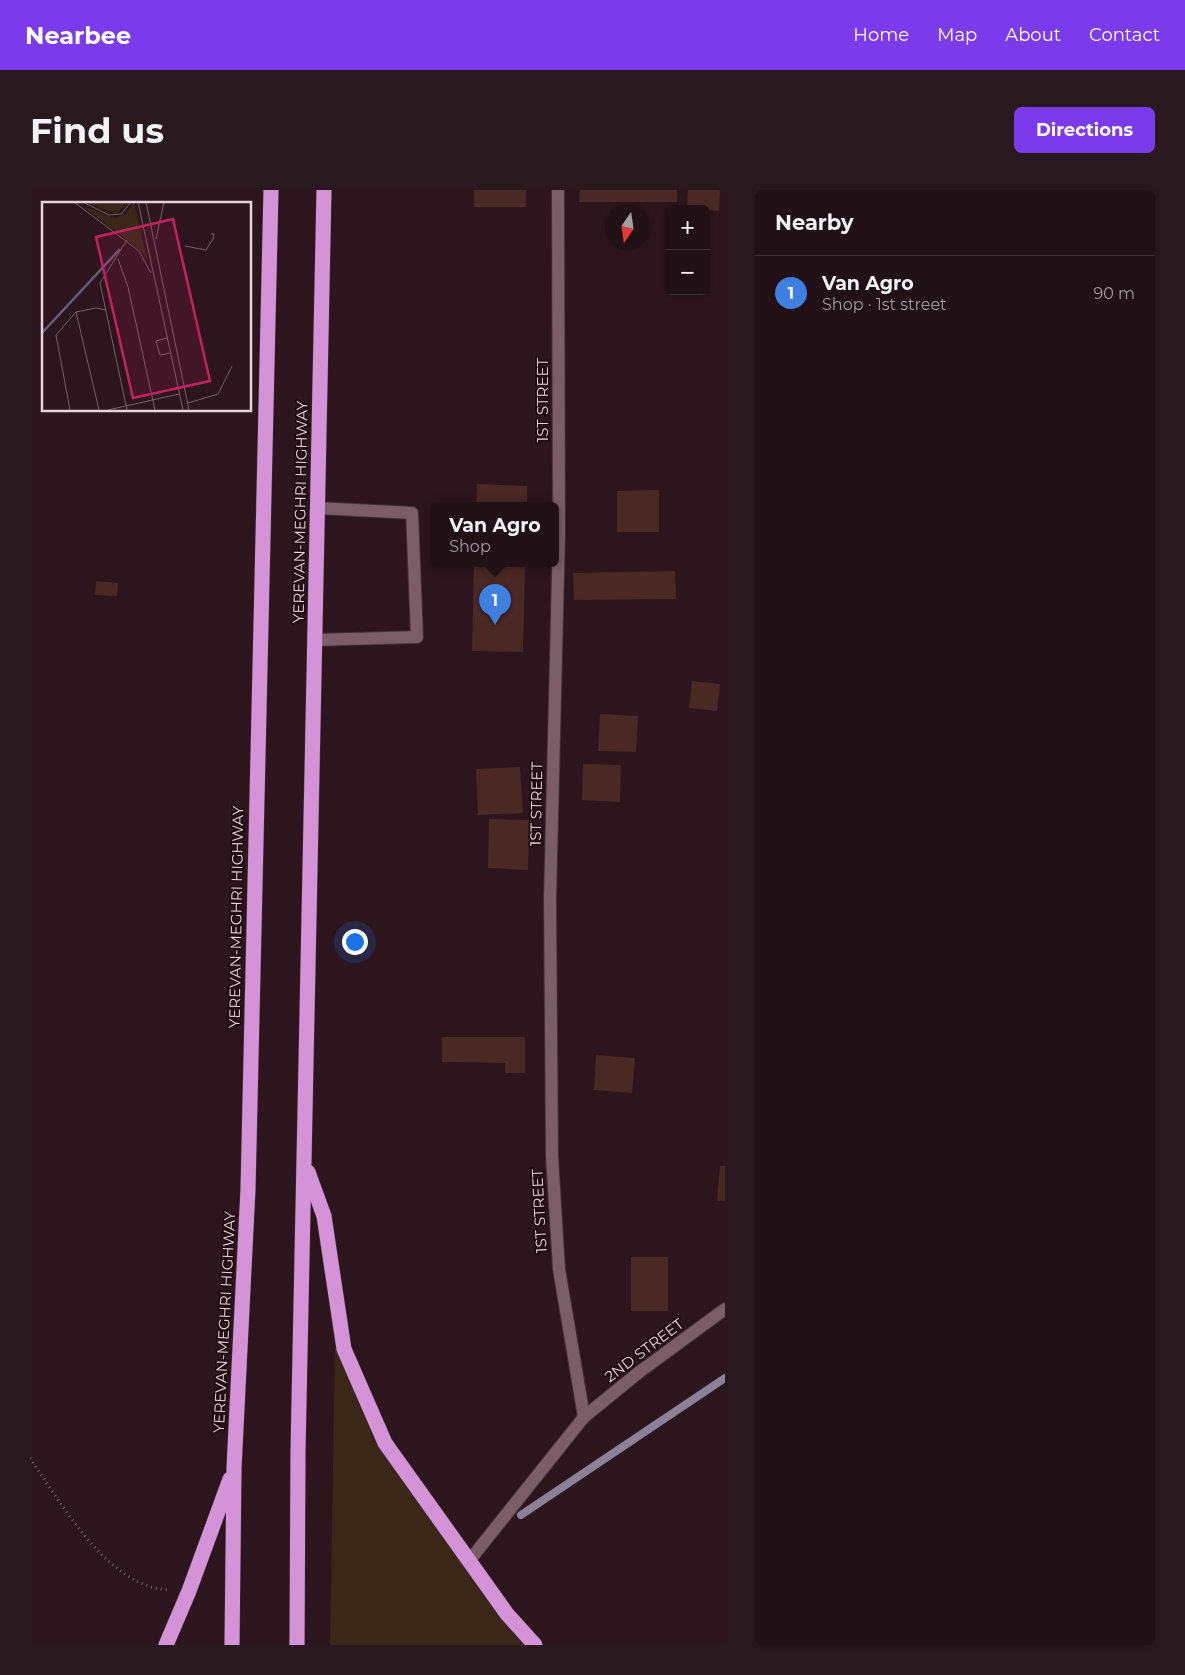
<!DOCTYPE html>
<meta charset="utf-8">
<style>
:root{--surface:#211016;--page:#29191f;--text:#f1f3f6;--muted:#a29da1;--line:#3e3035;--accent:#7c3aed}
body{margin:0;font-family:Montserrat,sans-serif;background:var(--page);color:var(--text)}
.controls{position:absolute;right:15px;top:15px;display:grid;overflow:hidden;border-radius:8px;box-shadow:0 1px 4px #0004}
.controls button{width:45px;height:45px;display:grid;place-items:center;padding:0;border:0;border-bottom:1px solid var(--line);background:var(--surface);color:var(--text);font:25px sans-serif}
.compass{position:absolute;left:575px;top:15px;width:45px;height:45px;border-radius:50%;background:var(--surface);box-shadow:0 1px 4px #0004;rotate:193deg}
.you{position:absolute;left:324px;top:751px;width:18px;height:18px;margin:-12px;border:4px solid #fff;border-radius:50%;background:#1a73e8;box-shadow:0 0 0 8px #1a73e833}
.badge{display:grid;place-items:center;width:32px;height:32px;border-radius:50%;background:var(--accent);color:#fff;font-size:16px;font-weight:700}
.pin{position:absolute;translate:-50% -41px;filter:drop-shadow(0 1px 2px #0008)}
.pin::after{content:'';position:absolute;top:26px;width:18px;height:15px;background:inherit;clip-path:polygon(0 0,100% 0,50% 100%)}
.popup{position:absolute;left:401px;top:312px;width:128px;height:65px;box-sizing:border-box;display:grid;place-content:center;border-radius:8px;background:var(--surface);filter:drop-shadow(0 1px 4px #0005);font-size:16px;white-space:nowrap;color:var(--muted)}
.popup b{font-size:19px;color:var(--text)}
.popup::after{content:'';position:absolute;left:50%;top:100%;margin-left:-10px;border:10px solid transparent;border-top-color:var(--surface)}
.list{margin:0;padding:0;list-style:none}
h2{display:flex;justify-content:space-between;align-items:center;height:65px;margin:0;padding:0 20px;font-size:21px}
h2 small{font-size:16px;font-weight:400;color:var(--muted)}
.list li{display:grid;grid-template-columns:32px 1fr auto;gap:15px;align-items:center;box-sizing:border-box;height:75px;padding:0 20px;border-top:1px solid var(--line)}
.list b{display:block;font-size:19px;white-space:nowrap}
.list p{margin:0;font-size:16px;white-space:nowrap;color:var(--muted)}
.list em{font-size:16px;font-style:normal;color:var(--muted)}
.map{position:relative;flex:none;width:695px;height:1455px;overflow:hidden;border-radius:8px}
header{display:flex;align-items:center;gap:30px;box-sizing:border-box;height:70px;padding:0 25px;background:var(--accent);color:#fff}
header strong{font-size:24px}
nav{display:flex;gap:28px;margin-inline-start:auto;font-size:18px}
.intro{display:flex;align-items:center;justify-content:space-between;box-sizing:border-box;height:120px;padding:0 30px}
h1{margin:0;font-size:35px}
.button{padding:12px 22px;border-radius:8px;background:var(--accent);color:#fff;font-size:18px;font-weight:700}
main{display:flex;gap:30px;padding:0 30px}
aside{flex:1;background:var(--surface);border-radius:8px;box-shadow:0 1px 4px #0004}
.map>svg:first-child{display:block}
.green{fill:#3a2718}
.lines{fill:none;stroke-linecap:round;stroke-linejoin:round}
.stream{stroke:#8b8199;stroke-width:8}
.building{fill:#4a2824}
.minor-casing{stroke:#413036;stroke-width:14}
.highway-casing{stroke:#413036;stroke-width:16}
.path{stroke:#78646a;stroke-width:3;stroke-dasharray:1 4;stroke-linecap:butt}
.minor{stroke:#7a5d67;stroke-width:12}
.highway{stroke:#d493d6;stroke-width:15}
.labels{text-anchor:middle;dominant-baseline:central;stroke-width:4;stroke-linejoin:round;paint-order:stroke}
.street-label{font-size:15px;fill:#e5d4d9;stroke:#220c14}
.inset-river{fill:none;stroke:#645d7d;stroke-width:2.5}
.inset-road{fill:none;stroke:#766168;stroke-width:1}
.view{fill:#c42161;fill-opacity:0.15;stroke:#c42161;stroke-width:2.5}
.inset-edge{fill:none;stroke:#e5d4d9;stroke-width:2.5}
</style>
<header>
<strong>Nearbee</strong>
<nav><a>Home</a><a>Map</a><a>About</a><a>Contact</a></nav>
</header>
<div class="intro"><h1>Find us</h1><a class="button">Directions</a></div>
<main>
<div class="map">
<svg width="695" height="1455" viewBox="0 0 695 1455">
<rect width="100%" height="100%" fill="#2c151d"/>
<polygon class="green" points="305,1155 347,1256 476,1430 501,1455 300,1455"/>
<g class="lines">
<polyline class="stream" points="491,1325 695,1188"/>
</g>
<g class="building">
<rect x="444" y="0" width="52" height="17"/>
<polygon points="550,0 647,0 647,12 549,12"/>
<polygon points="658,0 690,0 689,21 657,19"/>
<polygon points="447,294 497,296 497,316 446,316"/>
<polygon points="629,300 629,342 587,342 587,301"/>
<polygon points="444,374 495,374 493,462 442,461"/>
<polygon points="645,381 646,409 544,410 543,383"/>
<polygon points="66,391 88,393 87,406 65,405"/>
<polygon points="662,491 690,494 687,521 659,518"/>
<polygon points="570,524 608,526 606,562 568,561"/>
<polygon points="553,574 591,575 590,612 552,610"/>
<polygon points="490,577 493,623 448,625 446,579"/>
<polygon points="459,629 499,630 498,680 458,678"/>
<polygon points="412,847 495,847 495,883 475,883 475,873 412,872"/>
<polygon points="566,865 605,868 602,903 564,900"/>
<polygon points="690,976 695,976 695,1011 687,1011"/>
<rect x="601" y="1067" width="37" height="54"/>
</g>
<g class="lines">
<g class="minor-casing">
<g id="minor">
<polyline points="528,0 529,343 520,709 522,967 529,1079 554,1227"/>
<polyline points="285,450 387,447 382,323 288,318"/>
<polyline points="439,1371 554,1227 608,1183 695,1119"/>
</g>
</g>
<g class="highway-casing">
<g id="highway">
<polyline points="278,982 294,1026 314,1159 355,1253 477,1424 505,1455"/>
<polyline points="136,1455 159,1401 200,1289"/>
<polyline points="202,1455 204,1278 218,999 241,0"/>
<polyline points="267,1455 268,1261 294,0"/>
</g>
</g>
<path class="path" d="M 0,1268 C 31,1313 78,1397 138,1400"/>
<use href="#minor" class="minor"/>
<use href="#highway" class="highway"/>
</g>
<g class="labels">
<g class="street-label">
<text transform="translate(512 210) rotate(-90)">1ST STREET</text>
<text transform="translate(270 322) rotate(-89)">YEREVAN-MEGHRI HIGHWAY</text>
<text transform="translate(506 614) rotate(-89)">1ST STREET</text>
<text transform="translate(206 727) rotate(-89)">YEREVAN-MEGHRI HIGHWAY</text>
<text transform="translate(509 1021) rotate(-93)">1ST STREET</text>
<text transform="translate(194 1132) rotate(-87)">YEREVAN-MEGHRI HIGHWAY</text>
<text transform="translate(614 1160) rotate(-37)">2ND STREET</text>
</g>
</g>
<g transform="translate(12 12)">
<rect width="209" height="209" fill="#2c151d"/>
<path d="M 44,0 L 87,0 L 74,12 ZM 92,0 L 105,58 L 98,48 L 42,5 L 73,16 L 85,11 Z" fill="#3a2718"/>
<path class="inset-river" d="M 0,131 L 78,47"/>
<path class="inset-road" d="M 32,0 L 97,49 L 109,71M 41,0 L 67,13 L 79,12 L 89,0M 96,0 L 141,208M 104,0 L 147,208M 114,37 L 122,0M 85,38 L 58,81 L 85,208M 143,44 L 164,48 L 171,37 L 172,32 L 169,32M 76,57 L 86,85 L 113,208M 34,110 L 57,208M 34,110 L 54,106 L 64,108M 125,136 L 114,139 L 118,153 L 128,151M 146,201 L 176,192 L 190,164M 28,208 L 14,133 L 34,110M 66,208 L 137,192"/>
<path class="view" d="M 131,17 L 168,179 L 91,196 L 54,35 Z"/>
<rect width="209" height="209" class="inset-edge"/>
</g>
</svg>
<div class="controls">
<button>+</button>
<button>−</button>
</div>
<svg class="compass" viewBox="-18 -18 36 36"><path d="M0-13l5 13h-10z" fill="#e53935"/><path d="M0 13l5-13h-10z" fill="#a29da1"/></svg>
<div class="you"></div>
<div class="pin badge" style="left:465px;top:435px;background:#3f7fe0">1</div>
<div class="popup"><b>Van Agro</b>Shop</div>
</div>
<aside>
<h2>Nearby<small></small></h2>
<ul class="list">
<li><span class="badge" style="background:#3f7fe0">1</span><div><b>Van Agro</b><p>Shop · 1st street</p></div><em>90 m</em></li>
</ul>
</aside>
</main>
